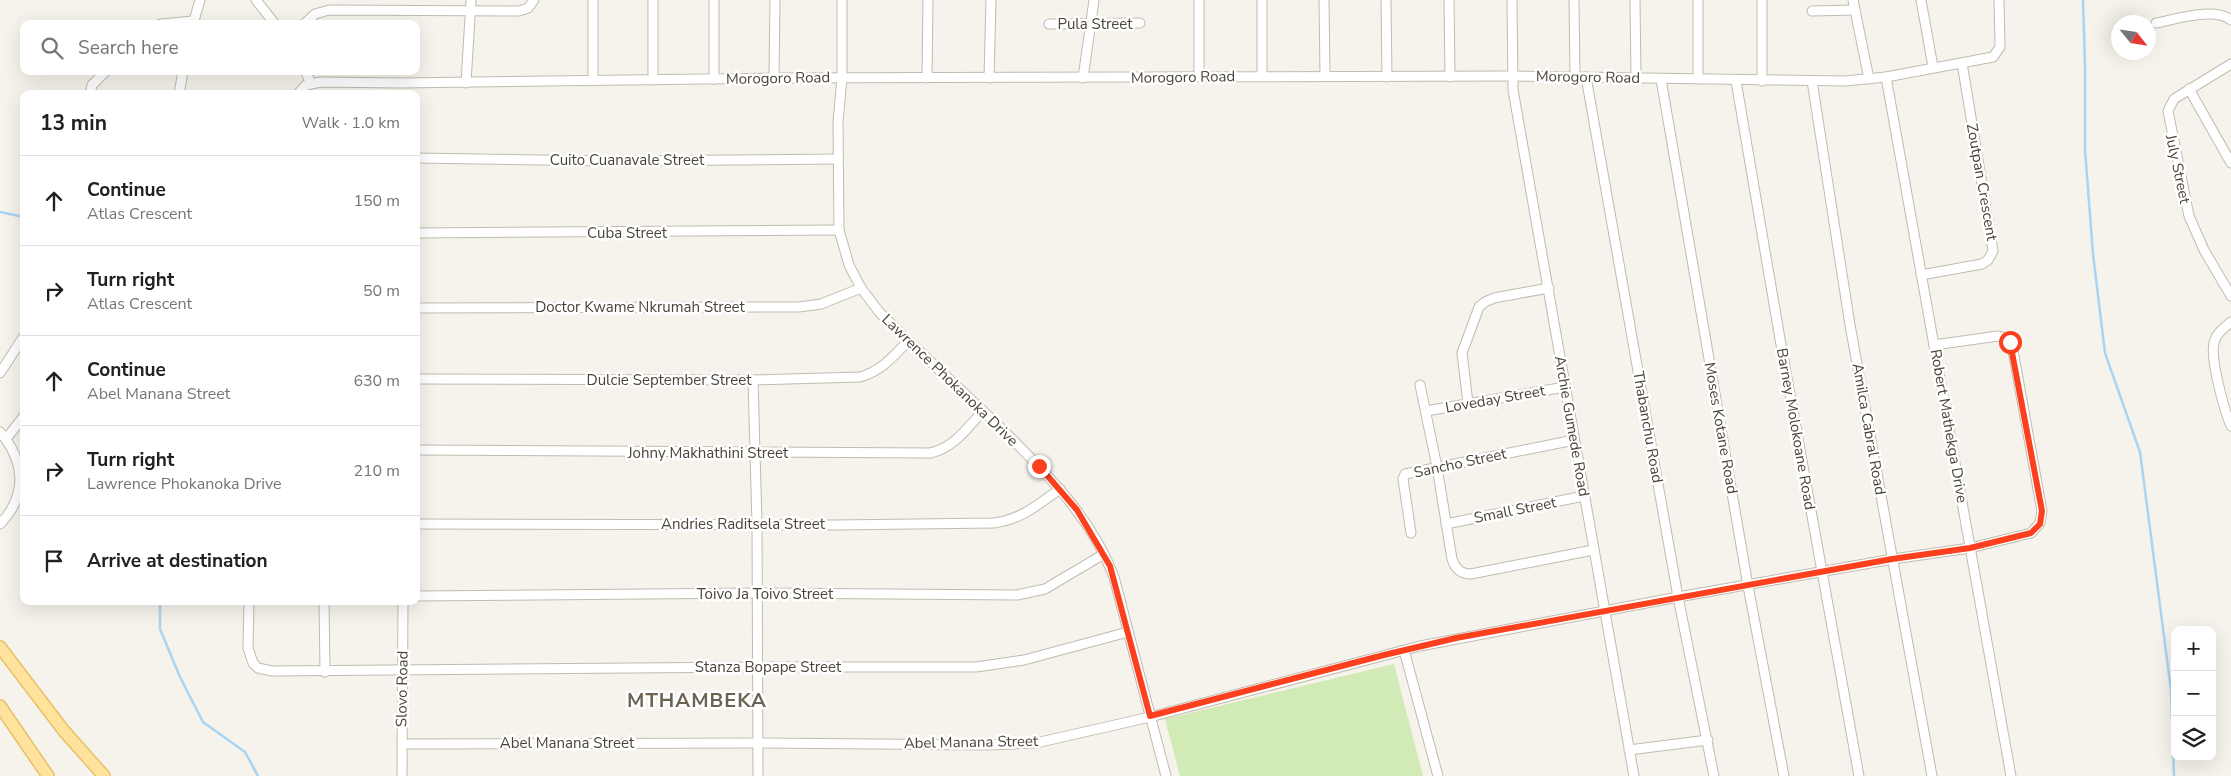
<!DOCTYPE html>
<meta charset="utf-8">
<style>
:root{--surface:#fff;--page:#f6f6f6;--text:#202124;--muted:#757577;--line:#e0e0e0}
body{margin:0;font-family:"Nunito Sans",sans-serif;background:var(--page);color:var(--text)}
.controls{position:absolute;right:15px;bottom:15px;display:grid;overflow:hidden;border-radius:10px;box-shadow:0 5px 20px #0002}
.controls button{width:45px;height:45px;display:grid;place-items:center;padding:0;border:0;border-bottom:1px solid var(--line);background:var(--surface);color:var(--text);font:25px sans-serif}
.compass{position:absolute;left:2111px;top:15px;width:45px;height:45px;border-radius:50%;background:var(--surface);box-shadow:0 5px 20px #0002;rotate:120deg}
.stop{position:absolute;width:15px;height:15px;margin:-11px;border:4px solid #fc3f1d;border-radius:50%;background:#fff}
.stop.end{background:#fc3f1d;border-color:#fff;box-shadow:0 1px 5px #0008}
.list{margin:0;padding:0;list-style:none}
h2{display:flex;justify-content:space-between;align-items:center;height:65px;margin:0;padding:0 20px;font-size:21px}
h2 small{font-size:16px;font-weight:400;color:var(--muted)}
.list li{display:grid;grid-template-columns:32px 1fr auto;gap:15px;align-items:center;box-sizing:border-box;height:90px;padding:0 20px;border-top:1px solid var(--line)}
.list b{display:block;font-size:19px;white-space:nowrap}
.list p{margin:0;font-size:16px;white-space:nowrap;color:var(--muted)}
.list em{font-size:16px;font-style:normal;color:var(--muted)}
.icon{flex:none;width:28px;height:28px;fill:none;stroke:currentColor;stroke-width:2;stroke-linecap:round;stroke-linejoin:round}
.map{position:relative;flex:none;width:2231px;height:776px;overflow:hidden}
.search{position:absolute;background:var(--surface);box-shadow:0 5px 20px #0002;left:20px;top:20px;width:400px;height:55px;display:flex;align-items:center;gap:12px;box-sizing:border-box;padding:0 18px;border-radius:10px;color:var(--muted);font-size:19px}
.panel{position:absolute;background:var(--surface);box-shadow:0 5px 20px #0002;left:20px;top:90px;width:400px;height:515px;border-radius:10px}
.map>svg:first-child{display:block}
.green{fill:#d2eab5}
.lines{fill:none;stroke-linecap:round;stroke-linejoin:round}
.stream{stroke:#a9d4f2;stroke-width:2.5}
.minor-casing{stroke:#c2bbae;stroke-width:11}
.major-casing{stroke:#e6c16a;stroke-width:14}
.minor{stroke:#fff;stroke-width:9}
.major{stroke:#ffe39c;stroke-width:11}
.route{stroke:#fc3f1d;stroke-width:6}
.labels{text-anchor:middle;dominant-baseline:central;stroke-width:5;stroke-linejoin:round;paint-order:stroke}
.street-label{font-size:15px;fill:#4b4439;stroke:#fff}
.district-label{font-size:20px;font-weight:bold;letter-spacing:1px;fill:#6e6250;stroke:#fff}
</style>
<div class="map">
<svg width="2231" height="776" viewBox="0 0 2231 776">
<rect width="100%" height="100%" fill="#f6f3ec"/>
<polygon class="green" points="1394,664 1423,776 1180,776 1165,719"/>
<g class="lines">
<g class="stream">
<polyline points="2083,0 2085,66 2085,150 2093,254 2105,353 2140,452 2171,690 2174,776"/>
<polyline points="0,212 24,217"/>
<polyline points="160,601 160,629 180,677 203,722 245,752 258,776"/>
</g>
<g class="minor-casing">
<g id="minor">
<polyline points="256,0 275,24"/>
<polyline points="653,0 653,80"/>
<polyline points="714,0 714,79"/>
<path d="M 842,0 L 842,78 L 838,122 L 839,230 L 849,265 L 861,288 L 880,313 C 922,355 967,395 1010,437 C 1052,479 1093,521 1114,577 L 1166,776"/>
<polyline points="1199,0 1199,76"/>
<polyline points="1262,0 1262,76"/>
<polyline points="1324,0 1325,76"/>
<polyline points="1386,0 1387,77"/>
<polyline points="1449,0 1450,77"/>
<polyline points="1512,0 1513,90 1634,776"/>
<polyline points="1574,0 1575,77"/>
<polyline points="1635,0 1636,77"/>
<polyline points="1762,0 1762,81"/>
<polyline points="1853,0 1869,79"/>
<polyline points="1921,0 1933,67"/>
<polyline points="1812,11 1855,10"/>
<path d="M 2156,23 C 2177,19 2214,7 2231,20"/>
<polyline points="161,24 193,21"/>
<polyline points="193,24 200,0"/>
<polyline points="304,24 315,14 329,10 519,11 528,8 534,0"/>
<polyline points="1049,24 1140,23"/>
<polyline points="2231,64 2174,99 2168,111 2189,216 2204,250 2231,296"/>
<polyline points="305,71 311,83"/>
<polyline points="1586,77 1678,597 1714,776"/>
<polyline points="1886,77 2011,776"/>
<polyline points="774,78 775,0"/>
<polyline points="927,78 928,0"/>
<polyline points="989,78 991,0"/>
<polyline points="1083,78 1094,0"/>
<polyline points="1661,79 1748,586 1784,776"/>
<polyline points="1698,79 1698,0"/>
<polyline points="593,80 593,0"/>
<polyline points="1736,81 1780,339 1859,776"/>
<polyline points="1812,81 1850,325 1932,776"/>
<polyline points="466,83 471,0"/>
<polyline points="2189,89 2231,163"/>
<polyline points="90,94 92,85 106,71"/>
<polyline points="179,94 183,71"/>
<polyline points="298,94 306,85 321,82 400,83 774,78 1512,76 1845,81 1886,77 1993,57 2000,47 1999,0"/>
<polyline points="416,158 606,161 838,159"/>
<polyline points="416,233 839,230"/>
<polyline points="1921,275 1982,264 1988,260 1993,251 1962,63"/>
<polyline points="416,308 799,307 821,304 861,288"/>
<path d="M 2231,322 C 2224,328 2216,333 2214,343 C 2210,358 2224,410 2231,426"/>
<polyline points="0,373 24,336"/>
<path d="M 416,379 L 753,380 L 860,377 C 881,371 893,357 908,341"/>
<polyline points="753,380 757,524 758,776"/>
<path d="M 1420,385 L 1437,467 L 1452,559 C 1455,569 1461,574 1471,574 L 1593,550"/>
<polyline points="1468,403 1462,353 1479,307 1485,302 1494,298 1549,288"/>
<polyline points="1426,411 1565,387"/>
<path d="M 0,432 C 25,461 28,495 0,524"/>
<polyline points="6,439 24,416"/>
<path d="M 416,450 L 930,453 C 954,448 967,428 983,411"/>
<path d="M 416,524 L 835,525 L 994,523 C 1020,520 1039,504 1060,489"/>
<polyline points="1446,524 1584,496"/>
<polyline points="1411,533 1403,479 1405,474 1574,440"/>
<polyline points="416,596 756,593 1017,595 1045,589 1104,554"/>
<polyline points="249,601 248,648 253,663 258,668 272,671 757,667 976,667 1024,660 1128,632"/>
<polyline points="324,601 325,672"/>
<polyline points="1404,650 1438,776"/>
<polyline points="402,744 759,743 990,745 1036,743 1150,717 1420,646 1678,597 1893,559 1970,548 2031,533 2040,523 2042,511 2012,345 2006,338 1998,336 1934,345"/>
<polyline points="1629,750 1708,740"/>
<polyline points="402,776 403,601"/>
</g>
</g>
<g class="major-casing">
<g id="major">
<polyline points="0,647 64,731 104,776"/>
<polyline points="0,706 48,776"/>
</g>
</g>
<use href="#minor" class="minor"/>
<use href="#major" class="major"/>
</g>
<g class="lines">
<polyline class="route" points="1039,466 1077,510 1110,566 1150,716 1384,655 1456,638 1892,559 1970,548 2031,533 2040,524 2042,511 2010,342"/>
</g>
<g class="labels">
<g class="street-label">
<text x="1095" y="24">Pula Street</text>
<text transform="translate(1183 77) rotate(-1)">Morogoro Road</text>
<text transform="translate(1588 77) rotate(1)">Morogoro Road</text>
<text transform="translate(778 78) rotate(-1)">Morogoro Road</text>
<text x="627" y="160">Cuito Cuanavale Street</text>
<text transform="translate(2178 169) rotate(78)">July Street</text>
<text transform="translate(1982 182) rotate(80)">Zoutpan Crescent</text>
<text x="627" y="233">Cuba Street</text>
<text x="640" y="307">Doctor Kwame Nkrumah Street</text>
<text x="669" y="380">Dulcie September Street</text>
<text transform="translate(950 380) rotate(44)">Lawrence Phokanoka Drive</text>
<text transform="translate(1495 399) rotate(-10)">Loveday Street</text>
<text transform="translate(1572 426) rotate(80)">Archie Gumede Road</text>
<text transform="translate(1949 426) rotate(80)">Robert Mathekga Drive</text>
<text transform="translate(1648 427) rotate(80)">Thabanchu Road</text>
<text transform="translate(1721 428) rotate(80)">Moses Kotane Road</text>
<text transform="translate(1796 429) rotate(80)">Barney Molokoane Road</text>
<text transform="translate(1869 429) rotate(80)">Amilca Cabral Road</text>
<text x="708" y="453">Johny Makhathini Street</text>
<text transform="translate(1460 463) rotate(-12)">Sancho Street</text>
<text transform="translate(1515 510) rotate(-11)">Small Street</text>
<text x="743" y="524">Andries Raditsela Street</text>
<text x="765" y="594">Toivo Ja Toivo Street</text>
<text x="768" y="667">Stanza Bopape Street</text>
<text transform="translate(402 689) rotate(-89)">Slovo Road</text>
<text transform="translate(971 742) rotate(-1)">Abel Manana Street</text>
<text x="567" y="743">Abel Manana Street</text>
</g>
<g class="district-label">
<text x="697" y="700">MTHAMBEKA</text>
</g>
</g>
</svg>
<div class="controls">
<button>+</button>
<button>−</button>
<button><svg class="icon" aria-label="layers" viewBox="0 0 24 24"><path d="M12 4l9 5-9 5-9-5zM3 14l9 5 9-5"/></svg></button>
</div>
<svg class="compass" viewBox="-18 -18 36 36"><path d="M0-13l5 13h-10z" fill="#e53935"/><path d="M0 13l5-13h-10z" fill="#757577"/></svg>
<div class="stop" style="left:2010px;top:342px"></div>
<div class="stop end" style="left:1039px;top:466px"></div>
<div class="search"><svg class="icon" aria-label="search" viewBox="0 0 24 24"><circle cx="10" cy="10" r="6"/><path d="M15 15l6 6"/></svg>Search here</div>
<section class="panel">
<h2>13 min<small>Walk · 1.0 km</small></h2>
<ul class="list">
<li><svg class="icon" aria-label="ahead" viewBox="0 0 24 24"><path d="M12 20V5M6 11l6-6 6 6"/></svg><div><b>Continue</b><p>Atlas Crescent</p></div><em>150 m</em></li>
<li><svg class="icon" aria-label="right" viewBox="0 0 24 24"><path d="M7 20v-9h11M14 6l5 5-5 5"/></svg><div><b>Turn right</b><p>Atlas Crescent</p></div><em>50 m</em></li>
<li><svg class="icon" aria-label="ahead" viewBox="0 0 24 24"><path d="M12 20V5M6 11l6-6 6 6"/></svg><div><b>Continue</b><p>Abel Manana Street</p></div><em>630 m</em></li>
<li><svg class="icon" aria-label="right" viewBox="0 0 24 24"><path d="M7 20v-9h11M14 6l5 5-5 5"/></svg><div><b>Turn right</b><p>Lawrence Phokanoka Drive</p></div><em>210 m</em></li>
<li><svg class="icon" aria-label="arrive" viewBox="0 0 24 24"><path d="M6 21V4h12l-3 4 3 4H6"/></svg><div><b>Arrive at destination</b></div></li>
</ul>
</section>
</div>
